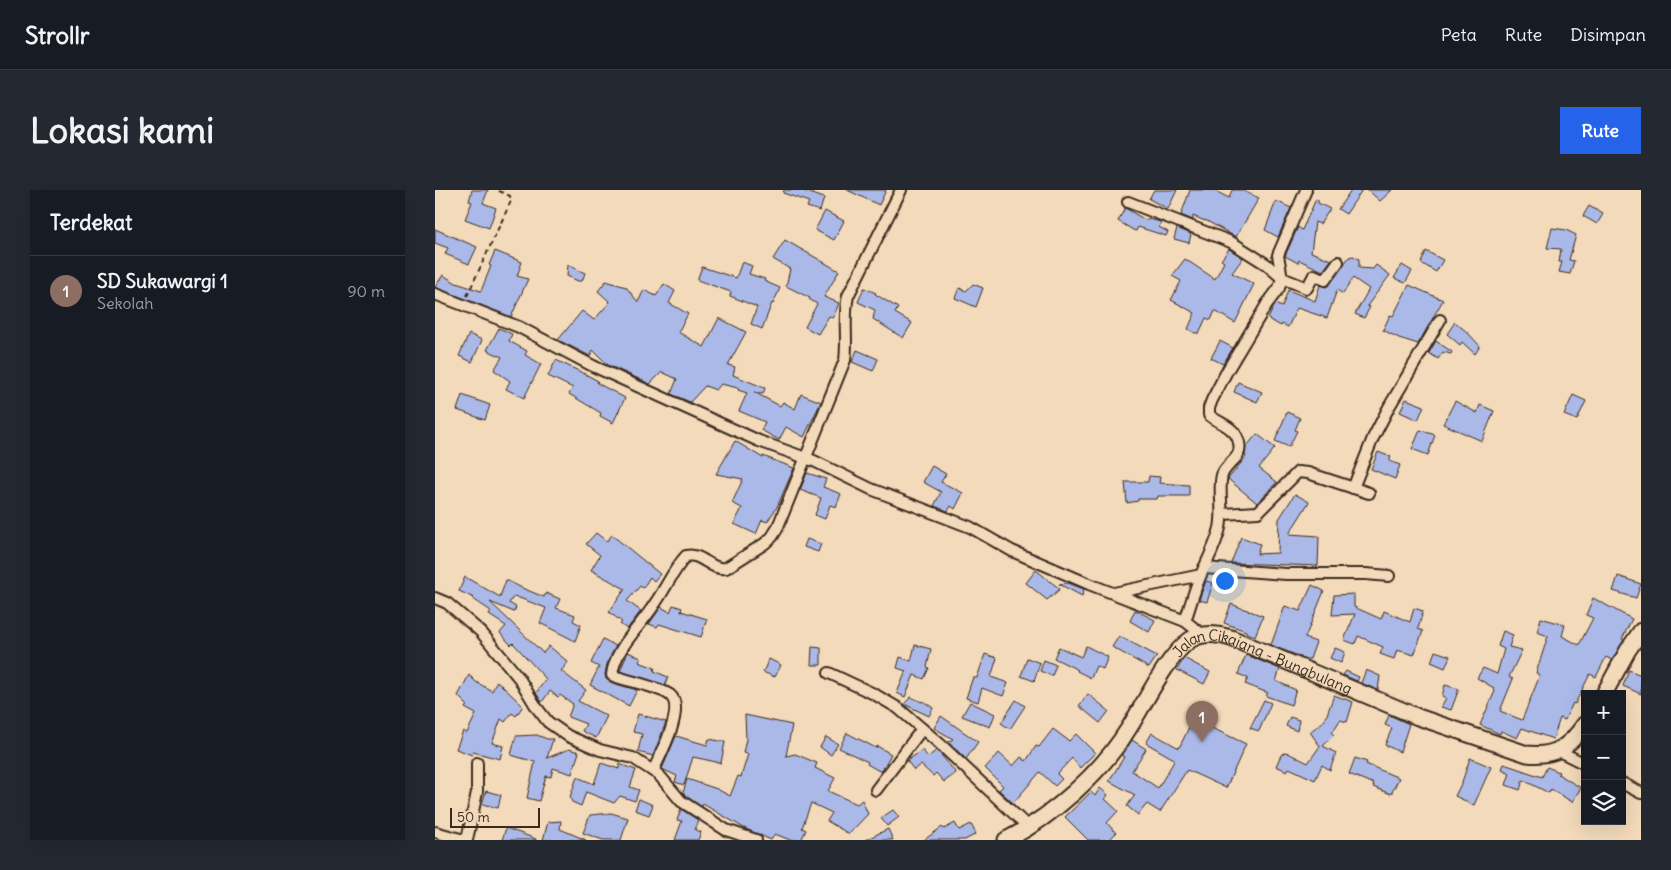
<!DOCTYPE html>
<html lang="id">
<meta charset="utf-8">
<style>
:root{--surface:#171b24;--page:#242831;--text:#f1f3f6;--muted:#9ea1a6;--line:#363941;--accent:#2563eb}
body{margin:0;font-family:Delius,sans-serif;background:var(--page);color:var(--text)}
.controls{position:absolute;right:15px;bottom:15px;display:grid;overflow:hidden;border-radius:0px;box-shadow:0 5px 20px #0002}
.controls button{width:45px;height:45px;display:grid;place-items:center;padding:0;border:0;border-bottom:1px solid var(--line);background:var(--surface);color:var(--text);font:25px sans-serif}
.scale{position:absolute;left:15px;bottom:12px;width:90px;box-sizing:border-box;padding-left:5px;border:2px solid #3b2a1e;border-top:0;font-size:14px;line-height:18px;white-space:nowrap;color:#3b2a1e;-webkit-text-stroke:4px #f2daba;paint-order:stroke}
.you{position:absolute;left:789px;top:390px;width:18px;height:18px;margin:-12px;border:4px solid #fff;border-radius:50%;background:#1a73e8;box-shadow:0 0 0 8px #1a73e833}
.badge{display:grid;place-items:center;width:32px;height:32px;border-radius:50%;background:var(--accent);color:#fff;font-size:16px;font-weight:700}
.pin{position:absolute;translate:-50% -41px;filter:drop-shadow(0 1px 2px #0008)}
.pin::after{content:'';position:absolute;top:26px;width:18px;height:15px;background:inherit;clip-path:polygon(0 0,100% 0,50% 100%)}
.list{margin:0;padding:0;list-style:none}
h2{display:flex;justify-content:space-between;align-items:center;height:65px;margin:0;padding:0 20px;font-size:21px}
h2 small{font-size:16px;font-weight:400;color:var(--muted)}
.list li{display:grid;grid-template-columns:32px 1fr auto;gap:15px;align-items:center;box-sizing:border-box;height:70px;padding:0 20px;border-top:1px solid var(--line)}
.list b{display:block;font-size:19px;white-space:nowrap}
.list p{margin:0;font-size:16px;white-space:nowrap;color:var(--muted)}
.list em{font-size:16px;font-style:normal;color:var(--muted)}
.icon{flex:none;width:28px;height:28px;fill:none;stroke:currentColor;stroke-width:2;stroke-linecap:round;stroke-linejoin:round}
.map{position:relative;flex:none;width:1206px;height:650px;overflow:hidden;border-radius:0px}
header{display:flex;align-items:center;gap:30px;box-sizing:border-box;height:70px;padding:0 25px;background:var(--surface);border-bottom:1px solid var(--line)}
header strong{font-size:24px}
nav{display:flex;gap:28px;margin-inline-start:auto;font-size:18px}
.intro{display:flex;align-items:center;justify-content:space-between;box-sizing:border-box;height:120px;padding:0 30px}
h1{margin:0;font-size:35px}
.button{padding:12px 22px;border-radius:0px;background:var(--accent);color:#fff;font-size:18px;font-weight:700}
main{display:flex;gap:30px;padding:0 30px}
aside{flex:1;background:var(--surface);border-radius:0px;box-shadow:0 5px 20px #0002}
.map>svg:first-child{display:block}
.building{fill:#abb9e9;stroke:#3b2a1e}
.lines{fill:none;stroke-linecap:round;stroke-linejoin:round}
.minor-casing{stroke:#3b2a1e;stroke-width:14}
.primary-casing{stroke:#3b2a1e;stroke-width:19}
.path{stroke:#3b2a1e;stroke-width:2;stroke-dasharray:5 4;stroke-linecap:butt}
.minor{stroke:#f2daba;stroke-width:10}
.primary{stroke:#f2daba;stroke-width:15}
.labels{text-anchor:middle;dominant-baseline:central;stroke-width:5;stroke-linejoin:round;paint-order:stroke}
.street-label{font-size:15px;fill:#3b2a1e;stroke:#f2daba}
</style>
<header>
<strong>Strollr</strong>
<nav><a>Peta</a><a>Rute</a><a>Disimpan</a></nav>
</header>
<div class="intro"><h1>Lokasi kami</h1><a class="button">Rute</a></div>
<main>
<aside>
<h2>Terdekat<small></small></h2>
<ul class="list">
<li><span class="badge" style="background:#8d6e63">1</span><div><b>SD Sukawargi 1</b><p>Sekolah</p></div><em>90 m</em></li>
</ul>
</aside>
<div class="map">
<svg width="1206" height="650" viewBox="0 0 1206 650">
<rect width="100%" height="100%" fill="#f2daba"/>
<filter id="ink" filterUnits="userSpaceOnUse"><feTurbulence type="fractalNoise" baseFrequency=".02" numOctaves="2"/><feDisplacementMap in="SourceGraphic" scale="10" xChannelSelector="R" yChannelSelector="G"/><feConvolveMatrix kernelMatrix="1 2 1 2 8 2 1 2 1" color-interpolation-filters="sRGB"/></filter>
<g filter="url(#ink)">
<g class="building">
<polygon points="37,0 53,0 48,13 61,18 54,38 30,29 37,12 34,11"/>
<polygon points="349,0 366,0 389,8 385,21 372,17 374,12 348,3"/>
<polygon points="412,0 451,0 444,15"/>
<polygon points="719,0 742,0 733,19 714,9"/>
<polygon points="755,0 778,0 794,8 797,0 806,0 824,8 801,47 770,30 770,31 758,26 758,30 746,25"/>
<polygon points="916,0 927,0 911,24 903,19"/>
<polygon points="933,0 957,0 945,11"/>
<polygon points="881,9 883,10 883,13 895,19 885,34 880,32 876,62 896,70 888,81 864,70 863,73 850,66 863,37 867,40"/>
<polygon points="841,11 856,18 843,47 830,40"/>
<polygon points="1154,16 1168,24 1162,34 1148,26"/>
<polygon points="690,18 712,31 713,29 726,32 724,37 733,42 731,46 703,37 701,41 698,40 683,31"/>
<polygon points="390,21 409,31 399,50 380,40"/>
<polygon points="742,38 756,44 754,53 739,49"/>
<polygon points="1117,38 1131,40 1141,45 1134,70 1139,71 1135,84 1124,82 1127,72 1124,72 1126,59 1112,58"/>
<polygon points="0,39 42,57 34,74 10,64 13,58 0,53"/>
<polygon points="350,50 404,81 389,107 404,113 398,128 394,126 383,144 370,137 382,114 374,109 375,108 351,96 355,79 338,69"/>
<polygon points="794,59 808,68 797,83 819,94 800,133 780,121 776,130 771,128 764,143 760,143 753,139 760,123 736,110 746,91 737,86 750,69 780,89 789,72 786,70"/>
<polygon points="60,61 87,72 82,86 93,89 76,127 0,97 8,85 21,93 46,101 56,76 54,75"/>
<polygon points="991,61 1008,70 1001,82 986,73"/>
<polygon points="918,66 924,69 924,78 938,79 941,75 955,85 932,116 935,117 929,128 920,124 934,99 918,88 908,104 902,100 892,128 862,118 853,137 847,134 846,136 833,129 840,114 847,117 853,100 880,111 885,95 891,97 895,94 914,67"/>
<polygon points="307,72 317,76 314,84 330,89 329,91 345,98 338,114 337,113 327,139 316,134 322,117 295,106 296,102 262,90 267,77 301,88"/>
<polygon points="133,75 150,83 147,91 143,91 132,86"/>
<polygon points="967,75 977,81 970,93 959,88"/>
<polygon points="171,91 191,97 203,112 209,100 221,106 229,94 240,101 234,113 253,124 243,142 269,157 284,128 311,142 293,175 300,177 298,185 330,198 328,204 319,202 345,216 348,212 360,219 366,204 386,212 369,247 351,237 344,250 326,240 330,232 304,221 312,203 303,200 303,198 286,194 281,200 270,196 255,212 236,204 242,189 227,182 215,194 173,175 158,160 155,166 123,150 147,121 159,130 175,112 163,101"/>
<polygon points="538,94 548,98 541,117 520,108 524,98 531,101"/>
<polygon points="974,95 1008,110 983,154 964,148 948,140 955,125 958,126"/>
<polygon points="429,98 441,103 440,104 463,118 460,123 477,133 468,148 438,129 440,120 423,112"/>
<polygon points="1020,132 1033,143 1045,156 1040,164 1027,152 1025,155 1012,144"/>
<polygon points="64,138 77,144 74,151 92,161 90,165 106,174 89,208 71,199 75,191 59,180 67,167 52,160"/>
<polygon points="34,144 47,150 37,172 24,166"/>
<polygon points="785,151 798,158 788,174 776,168"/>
<polygon points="1001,151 1017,162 1016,164 1008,162 1003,169 994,163"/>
<polygon points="422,160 443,169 438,181 417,172"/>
<polygon points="121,170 154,186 163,191 162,193 190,208 178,233 165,226 166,223 134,204 138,198 113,186"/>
<polygon points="803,192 827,202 822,212 799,202"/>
<polygon points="27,205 55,215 50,230 22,220"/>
<polygon points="1138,205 1151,211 1142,230 1129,225"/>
<polygon points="971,209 989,216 983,230 965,222"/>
<polygon points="1020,211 1042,223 1045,215 1059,221 1047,251 1008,234"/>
<polygon points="852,222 865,228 860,240 862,241 854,257 840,251"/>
<polygon points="985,240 1000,245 993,265 977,259"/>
<polygon points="822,244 840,258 824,278 842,292 822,313 793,289 811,267 810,266 811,257"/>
<polygon points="300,251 328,268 328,266 359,278 342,317 332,332 327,330 321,344 299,334 307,318 297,313 308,289 281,284"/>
<polygon points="943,262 956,267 954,271 965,275 960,289 936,279"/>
<polygon points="497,276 511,284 506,292 528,303 520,319 516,316 513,321 499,316 506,302 488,292"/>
<polygon points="372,283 391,289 388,297 406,304 401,317 395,315 390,329 380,325 386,308 365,300"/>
<polygon points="714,286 725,287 724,293 754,295 754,306 723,306 722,309 703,309 703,311 692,313 690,292 713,292"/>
<polygon points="860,304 874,312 854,344 884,346 883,376 796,373 806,347 825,354 822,364 843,363 844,329"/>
<polygon points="161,343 170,350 172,351 177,345 225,384 219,391 215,387 208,398 205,396 192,411 206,421 192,439 185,434 187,432 174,422 190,399 156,380 165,365 151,354"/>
<polygon points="372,349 386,354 383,362 369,357"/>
<polygon points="601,380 625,399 612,410 591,393"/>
<polygon points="1183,386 1206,394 1201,408 1178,401"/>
<polygon points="30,387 65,407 71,390 87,398 109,407 111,403 125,409 121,418 140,425 138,431 146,435 140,451 105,433 111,418 79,406 74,413 81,417 79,422 55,412 108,463 114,456 133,472 126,481 151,500 143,511 172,526 161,548 147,541 151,534 133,527 138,514 125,505 123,507 115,501 107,512 101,503 111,489 78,453 76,455 65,443 71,436 54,425 56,421 38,409 39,408 24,401"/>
<polygon points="771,391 778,393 772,412 764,410"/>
<polygon points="633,393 649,399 647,406 624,394"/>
<polygon points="877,395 889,401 870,448 881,452 875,469 871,469 836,455 850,416 865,421"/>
<polygon points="919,404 919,417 946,429 949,421 975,432 979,418 988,421 983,439 988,441 979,465 962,460 959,469 945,464 948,457 923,446 920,454 909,450 920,424 897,425 899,405"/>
<polygon points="1158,408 1197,429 1187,449 1189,450 1177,470 1171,467 1161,487 1155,484 1140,514 1138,513 1130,530 1125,528 1118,549 1087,538 1082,548 1066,541 1065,544 1045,535 1060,501 1058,500 1059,498 1042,488 1048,478 1062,484 1069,459 1063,456 1068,441 1078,445 1074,457 1087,460 1074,487 1078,489 1065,521 1087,530 1105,485 1101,483 1113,446 1102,442 1106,428 1130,435 1127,446 1144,455 1158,428 1151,425"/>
<polygon points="796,414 828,426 820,446 811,443 811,441 789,433"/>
<polygon points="238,415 247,418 246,421 272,429 266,447 224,434 222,437 214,434 226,417 235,422"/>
<polygon points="700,420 720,430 714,442 695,431"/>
<polygon points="684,446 722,466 714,478 677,457"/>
<polygon points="168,449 181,456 172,474 170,484 171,489 177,493 202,500 194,516 155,495 164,477 156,473"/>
<polygon points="480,455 496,459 492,477 494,478 489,489 479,485 470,507 462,503 471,481 462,478 465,467 476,471"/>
<polygon points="651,456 673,467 668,479 661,476 656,488 642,481 643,480 619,468 624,457 646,467"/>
<polygon points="377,457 386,458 386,475 376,475"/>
<polygon points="900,458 910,462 906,473 895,468"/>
<polygon points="1000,461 1015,466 1010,478 996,472"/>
<polygon points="193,462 206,468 204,472 220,478 219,481 233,487 230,495 185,481"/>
<polygon points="550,464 562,468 556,487 573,493 568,506 547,498 543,512 531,508 538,487 542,488"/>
<polygon points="811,465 845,479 841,491 861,500 856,515 831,506 833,503 810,494 813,488 803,484"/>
<polygon points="592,468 605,473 599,491 586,486"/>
<polygon points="749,468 775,482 769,494 742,480"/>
<polygon points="334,469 346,475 340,487 328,482"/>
<polygon points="609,470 621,475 617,486 605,481"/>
<polygon points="931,480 945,486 943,500 926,493"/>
<polygon points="1194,480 1206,485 1206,504 1188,496"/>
<polygon points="911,481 924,487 922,491 908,485"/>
<polygon points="34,485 41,492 57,501 62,491 88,516 81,526 77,523 70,532 66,529 57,553 68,556 65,569 38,562 37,565 21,559 28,541 32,543 41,524 30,518 32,515 23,506"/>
<polygon points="1010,495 1024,499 1016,520 1006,517 1011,508 1007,506"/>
<polygon points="653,504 674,521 665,533 644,516"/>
<polygon points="899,505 918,512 912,532 905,530 897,543 899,545 888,556 901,563 895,580 887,575 880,590 854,578 852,581 841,576 846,565 851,562 873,573 885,556 875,542 890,530"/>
<polygon points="476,507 487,512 488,511 498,518 494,526 469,514"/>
<polygon points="581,510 590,516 575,539 566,533"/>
<polygon points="829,510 836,513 824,541 815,538"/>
<polygon points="535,512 560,524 555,537 527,526"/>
<polygon points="203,524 231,532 218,566 203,562 207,544 198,542"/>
<polygon points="310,525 357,535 351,566 360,564 382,573 380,578 400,588 393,601 422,614 427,610 433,624 414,644 392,631 397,623 376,613 367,638 371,640 366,650 355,650 340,644 336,650 309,638 268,614 267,617 251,606 248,603 252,589 282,599 295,606 303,586 306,587 313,564 308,563 311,549"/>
<polygon points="954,525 974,534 965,562 950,555 957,538 950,535"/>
<polygon points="506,526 543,552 531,569 513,552 518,549 499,538"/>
<polygon points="855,527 864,530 862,541 851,536"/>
<polygon points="758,529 811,554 791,598 752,580 725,622 712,614 703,625 692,616 700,605 674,591 689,567 687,566 697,550 711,559 697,581 723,598 738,573 739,569 711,553 717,543 744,558"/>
<polygon points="618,539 634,551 641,544 660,563 645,578 637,568 622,584 627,589 620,596 605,582 578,613 564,600 568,596 550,578 564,563 578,576 586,567 591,571 601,556 604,557"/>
<polygon points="412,543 441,558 442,556 456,564 446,582 432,574 433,572 404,558"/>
<polygon points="102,545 112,549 118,549 112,568 134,559 144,562 137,584 118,578 116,587 111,586 104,611 92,608 100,572 76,565 81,546"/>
<polygon points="241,546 272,555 274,549 290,552 286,573 258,567 249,595 240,592 242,586 227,579"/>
<polygon points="391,547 403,554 396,565 385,557"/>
<polygon points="487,560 493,567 502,560 521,583 509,592 501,583 498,586 486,575 479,580 472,571"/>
<polygon points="920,568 932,572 931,574 964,588 956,604 938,597 939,594 914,584"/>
<polygon points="1035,568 1056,577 1039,615 1020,606 1027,592"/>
<polygon points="166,573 184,579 184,574 201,580 195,597 204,600 200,611 185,606 179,613 151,602 146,616 137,612 135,607 142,587 159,594"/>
<polygon points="1069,574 1107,587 1112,577 1124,582 1123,584 1146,598 1137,612 1116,599 1114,603 1088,590 1085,600 1071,595 1075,583 1067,579"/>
<polygon points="665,598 673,605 670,609 683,621 672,633 681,643 674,650 653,650 630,627 656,602 660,606"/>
<polygon points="51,601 66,605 63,618 47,614"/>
<polygon points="204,609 218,615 214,625 200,620"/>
<polygon points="246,619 263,630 260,640 266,642 263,650 240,650 247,631 242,630"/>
<polygon points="458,620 464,627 452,636 446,628"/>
<polygon points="176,623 193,628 186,650 168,650 148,643 155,625"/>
<polygon points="126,631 125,639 151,650 108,650 113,632"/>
<polygon points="520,633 524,640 536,634 541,644 530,650 489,650 507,637 509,639"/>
<polygon points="71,638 101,649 101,650 67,650"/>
<polygon points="453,639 458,650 430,650"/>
</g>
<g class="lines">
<g class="minor-casing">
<g id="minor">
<polyline points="693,12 796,52 831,74 847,88 872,98 879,85 890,90 903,72"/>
<polyline points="0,104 84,137 158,176 324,251 379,271 436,299 535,337 577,361 654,394 750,431 768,445"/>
<polyline points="918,298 938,248 954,217 1005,130"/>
<polyline points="788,324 823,322 863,282 873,283 934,303"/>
<polyline points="769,378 851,384 931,384 954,386"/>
<polyline points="679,403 766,385"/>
<polyline points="0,408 12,413 46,442 84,488 102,518 113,532 133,546 165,560 198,568 224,585 246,611 291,640 321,650"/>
<path d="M 750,431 C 755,417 759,401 765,387 C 772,371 781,355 785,338 C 789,320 783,300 787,285 C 792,271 810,269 803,249 C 798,236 783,233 774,225 L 774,218 L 777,210 L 792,181 L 832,114 L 844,98 L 847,88 L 843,65 L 871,0"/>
<polyline points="394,483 439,504 463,518 505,554 592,636"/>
<polyline points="1124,561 1150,574"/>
<path d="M 218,581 C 225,566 251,518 235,505 C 224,497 193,491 179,486 L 177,485 C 180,458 205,437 219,415 C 230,400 238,380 251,366 C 266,362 276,381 291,378 L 329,354 L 337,347 L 342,339 L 410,170 C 413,148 408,128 413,106 L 466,0"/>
<polyline points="1187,593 1206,603"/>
<polyline points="441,600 487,539"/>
<polyline points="0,642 29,650"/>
<polyline points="32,650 42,602 42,573"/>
</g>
</g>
<g class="primary-casing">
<g id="primary">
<polyline points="1169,504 1193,460 1206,441"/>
<path id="s1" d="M 571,650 C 618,626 666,583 694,538 C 710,513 732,466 755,450 C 768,442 782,444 796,448 L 983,527 L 1092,564 C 1120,567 1134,557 1150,534"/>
</g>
</g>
<polyline class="path" points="32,106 76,11 75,6 62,0"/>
<use href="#minor" class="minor"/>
<use href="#primary" class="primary"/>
</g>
</g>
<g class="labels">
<g class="street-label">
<text stroke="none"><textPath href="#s1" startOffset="352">Jalan Cikajang - Bungbulang</textPath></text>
</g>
</g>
</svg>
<div class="controls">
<button>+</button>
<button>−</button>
<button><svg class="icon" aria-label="layers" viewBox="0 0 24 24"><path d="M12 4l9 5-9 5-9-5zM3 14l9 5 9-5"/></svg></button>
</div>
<div class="scale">50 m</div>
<div class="you"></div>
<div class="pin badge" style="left:767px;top:552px;background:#8d6e63">1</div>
</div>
</main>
